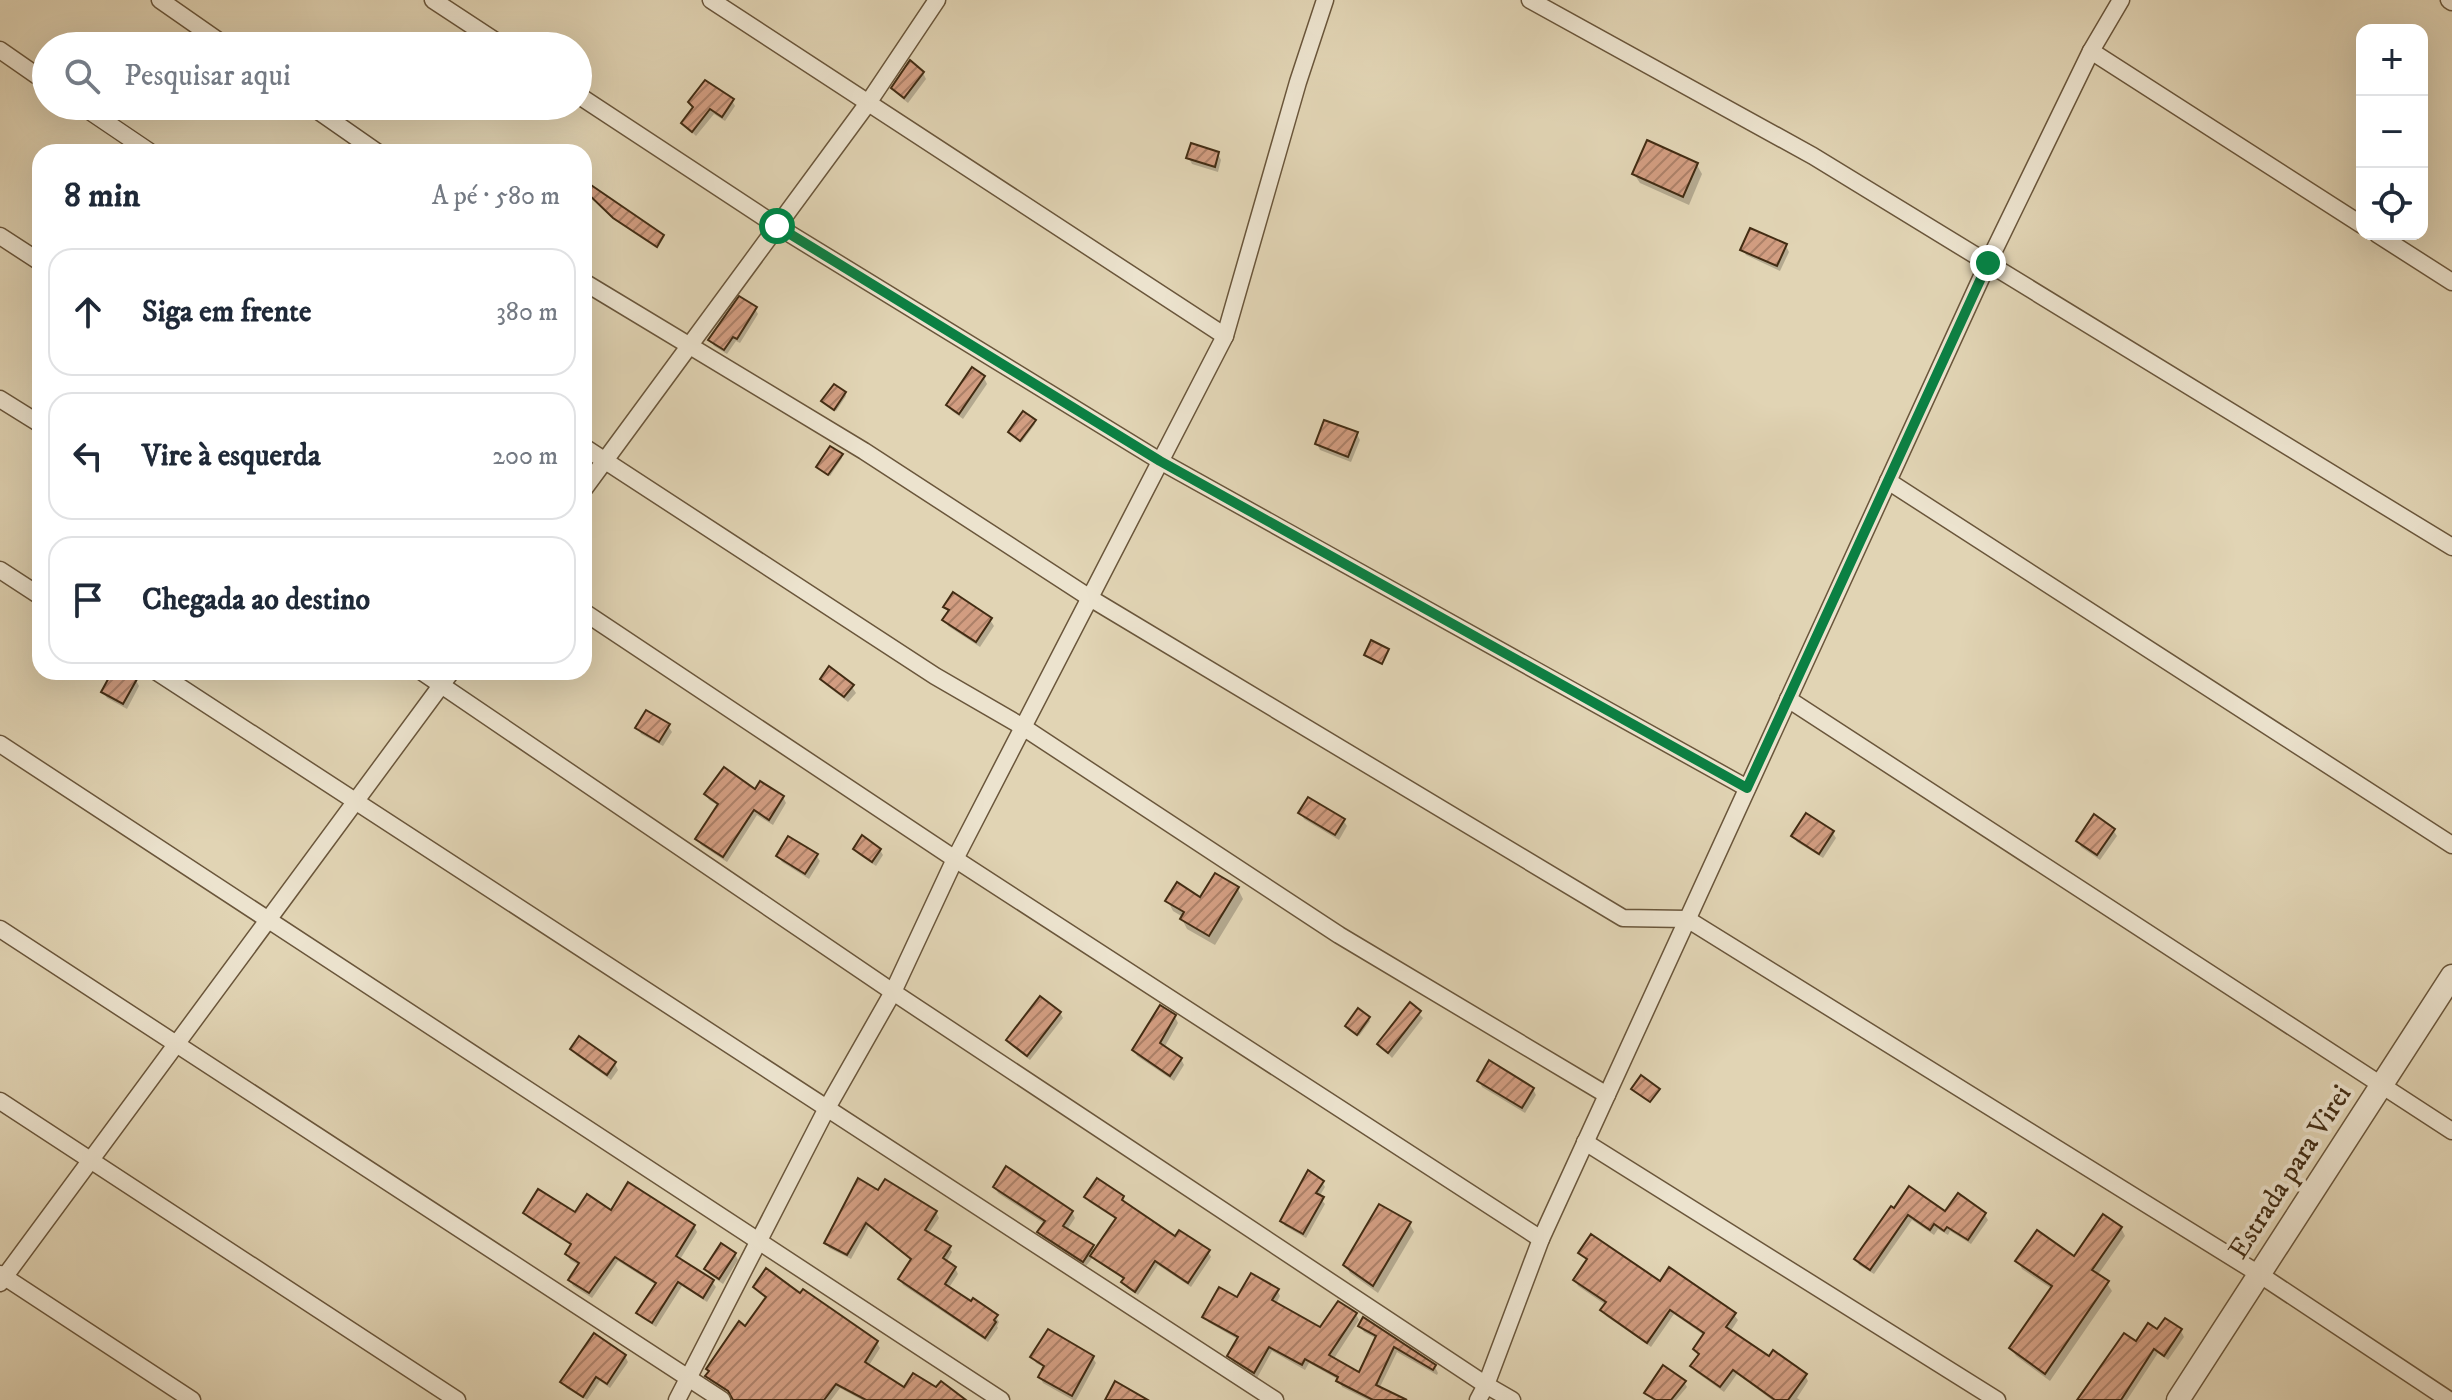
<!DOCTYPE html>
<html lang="pt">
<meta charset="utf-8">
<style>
:root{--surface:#fff;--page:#f6f6f7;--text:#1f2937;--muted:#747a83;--line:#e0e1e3}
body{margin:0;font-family:"IM FELL DW Pica",serif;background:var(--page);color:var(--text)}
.controls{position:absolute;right:24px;top:24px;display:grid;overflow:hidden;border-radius:16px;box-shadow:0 8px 32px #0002}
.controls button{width:72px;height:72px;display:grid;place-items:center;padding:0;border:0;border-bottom:2px solid var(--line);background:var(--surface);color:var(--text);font:40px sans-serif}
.stop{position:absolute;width:24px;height:24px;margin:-18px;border:6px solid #0b8043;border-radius:50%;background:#fff}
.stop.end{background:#0b8043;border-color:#fff;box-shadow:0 2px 8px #0008}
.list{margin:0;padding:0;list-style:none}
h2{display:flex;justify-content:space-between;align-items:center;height:104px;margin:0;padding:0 32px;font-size:34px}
h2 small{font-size:26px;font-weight:400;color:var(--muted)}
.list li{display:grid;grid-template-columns:52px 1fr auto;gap:24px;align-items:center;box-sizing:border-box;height:128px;margin:0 16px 16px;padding:0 16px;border:2px solid var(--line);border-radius:24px}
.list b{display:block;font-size:30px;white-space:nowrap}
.list em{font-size:26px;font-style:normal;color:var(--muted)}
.icon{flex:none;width:44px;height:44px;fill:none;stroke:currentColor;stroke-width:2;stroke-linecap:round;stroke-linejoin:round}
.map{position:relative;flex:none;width:2452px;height:1400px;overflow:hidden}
.search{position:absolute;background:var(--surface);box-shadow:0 8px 32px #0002;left:32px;top:32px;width:560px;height:88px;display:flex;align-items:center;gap:20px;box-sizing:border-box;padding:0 28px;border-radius:44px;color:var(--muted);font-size:30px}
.panel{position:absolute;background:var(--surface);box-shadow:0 8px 32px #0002;left:32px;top:144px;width:560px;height:536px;border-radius:24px}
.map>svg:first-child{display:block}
.shadow{fill:#0003}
.building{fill:url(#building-hatch);stroke:#422c13;stroke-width:2}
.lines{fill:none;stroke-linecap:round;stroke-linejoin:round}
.minor-casing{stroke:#6a563b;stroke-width:19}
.tertiary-casing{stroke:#6a563b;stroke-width:25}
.minor{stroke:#ece3ce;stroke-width:16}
.tertiary{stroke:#ece3ce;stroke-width:22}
.route{stroke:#0b8043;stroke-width:10}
.labels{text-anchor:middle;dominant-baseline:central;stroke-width:8;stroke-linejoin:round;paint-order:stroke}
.street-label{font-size:28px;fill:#422c13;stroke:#ece3ce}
</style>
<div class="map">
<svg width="2452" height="1400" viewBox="0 0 2452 1400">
<defs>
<pattern id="building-hatch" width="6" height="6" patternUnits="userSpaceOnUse" patternTransform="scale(2)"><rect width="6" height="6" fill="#d29d81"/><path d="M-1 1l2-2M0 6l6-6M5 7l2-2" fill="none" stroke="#ac8068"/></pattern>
</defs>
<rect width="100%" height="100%" fill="#e1d4b4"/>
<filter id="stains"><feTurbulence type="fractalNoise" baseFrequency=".0025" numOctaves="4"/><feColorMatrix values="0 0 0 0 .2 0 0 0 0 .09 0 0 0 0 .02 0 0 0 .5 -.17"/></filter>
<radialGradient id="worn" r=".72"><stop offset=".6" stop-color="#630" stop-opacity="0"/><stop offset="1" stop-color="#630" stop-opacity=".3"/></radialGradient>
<g class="shadow">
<polygon points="923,73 926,79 908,103 897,94 893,88"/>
<polygon points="732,101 735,106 725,121 714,114 696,136 683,123 694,109 690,103"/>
<polygon points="1218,154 1221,160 1218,172 1192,164 1189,158"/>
<polygon points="1697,165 1702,174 1689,205 1640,183 1634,174"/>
<polygon points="1786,246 1789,252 1780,271 1746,255 1743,249"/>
<polygon points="755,309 758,314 740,343 736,341 727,354 714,346 711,341"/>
<polygon points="984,378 987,384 963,419 952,411 948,406"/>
<polygon points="845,394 846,396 836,411 825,403"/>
<polygon points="1034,421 1035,424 1022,442 1011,434"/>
<polygon points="1357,434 1360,440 1351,462 1320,450 1317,444"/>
<polygon points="841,456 842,458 830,476 820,469"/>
<polygon points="946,607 990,620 994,626 980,647 948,626 945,620 949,613"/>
<polygon points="115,672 120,672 136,680 139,686 127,709 107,698 103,692"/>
<polygon points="822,679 852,687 856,693 848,702 826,685"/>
<polygon points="668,726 672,732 663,746 641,734 638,728"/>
<polygon points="756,792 783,797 786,803 773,825 757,815 727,862 701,845 698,839 719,806 709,800 706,794"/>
<polygon points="1301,813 1343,820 1347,826 1339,840 1304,819"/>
<polygon points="2113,830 2117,836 2100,860 2081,847 2078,841"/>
<polygon points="1832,832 1836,838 1823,858 1797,842 1793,836"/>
<polygon points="855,849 880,850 883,855 876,866 858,854"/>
<polygon points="816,855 820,861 809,879 782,862 778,856"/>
<polygon points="1238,889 1243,899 1215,945 1187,929 1182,919 1183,917 1173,911 1168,901 1201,899"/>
<polygon points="1410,1005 1423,1018 1392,1058 1379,1044"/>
<polygon points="1060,1013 1063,1018 1030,1060 1012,1046 1009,1041"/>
<polygon points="1175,1017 1178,1023 1164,1048 1181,1059 1184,1065 1174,1081 1137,1056 1134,1050"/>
<polygon points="1368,1018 1370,1021 1359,1036 1348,1028"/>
<polygon points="573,1049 615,1064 618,1070 611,1080 576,1055"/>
<polygon points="1479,1081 1533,1089 1536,1095 1525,1113 1482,1087"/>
<polygon points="1322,1182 1325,1187 1319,1197 1325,1204 1306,1238 1285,1226 1282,1221"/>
<polygon points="995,1187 1072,1212 1075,1218 1067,1230 1092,1247 1095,1252 1117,1220 1089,1202 1086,1197 1122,1198 1125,1203 1176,1238 1208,1252 1211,1257 1191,1287 1158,1265 1138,1295 1126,1287 1124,1282 1125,1280 1096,1261 1093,1257 1086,1266 1043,1238 1040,1232 1045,1224 998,1193"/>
<polygon points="879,1193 936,1212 939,1218 928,1234 949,1247 952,1252 946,1263 955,1268 958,1274 948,1289 996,1317 999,1322 997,1326 998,1328 988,1342 903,1285 900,1279 912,1261 869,1226 851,1259 829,1248 826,1242"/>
<polygon points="1892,1209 1946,1214 1985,1215 1988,1220 1971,1244 1950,1231 1948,1235 1938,1229 1934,1235 1912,1220 1874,1274 1859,1265 1856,1259"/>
<polygon points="611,1212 694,1226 697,1232 679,1261 712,1282 716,1287 707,1302 682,1286 656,1327 642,1318 639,1313 656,1285 618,1261 592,1298 573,1286 570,1280 580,1266 570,1260 567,1254 572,1246 528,1218 525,1213 575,1215"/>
<polygon points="1409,1223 1414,1232 1378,1293 1350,1273 1345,1265"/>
<polygon points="2121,1228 2125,1236 2097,1276 2107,1283 2112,1291 2050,1381 2016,1356 2011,1348 2052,1289 2022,1269 2018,1261 2074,1259"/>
<polygon points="1581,1253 1734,1315 1738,1320 1730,1332 1769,1359 1805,1375 1808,1381 1797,1398 1800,1400 1772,1400 1737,1374 1724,1392 1696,1372 1692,1366 1698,1355 1695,1349 1705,1336 1674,1314 1651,1347 1606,1316 1602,1310 1606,1305 1578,1286 1575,1280 1588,1261"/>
<polygon points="735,1254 738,1260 723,1284 710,1275 706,1270"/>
<polygon points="755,1287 800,1296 877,1343 880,1348 868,1367 904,1390 937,1390 962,1400 862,1400 840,1388 831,1400 747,1400 728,1386 725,1391 711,1382 708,1376 767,1299 759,1293"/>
<polygon points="1277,1290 1280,1296 1276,1304 1321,1330 1356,1314 1359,1320 1333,1360 1359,1375 1377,1339 1364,1332 1360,1326 1435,1367 1438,1373 1437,1375 1397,1352 1379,1389 1403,1400 1368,1400 1342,1387 1339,1380 1309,1363 1305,1370 1272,1351 1257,1378 1233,1362 1230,1356 1239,1340 1208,1322 1205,1317 1237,1300"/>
<polygon points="2166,1320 2181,1331 2184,1337 2168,1360 2158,1353 2127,1400 2084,1400 2136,1344 2157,1332"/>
<polygon points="625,1356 628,1362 610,1388 600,1381 587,1400 566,1388 563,1382"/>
<polygon points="1033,1357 1092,1357 1096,1363 1076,1400 1073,1400 1043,1383 1040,1377 1045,1368 1036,1363"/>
<polygon points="1684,1382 1687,1387 1676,1400 1653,1400 1647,1392"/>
</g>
<g class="building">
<polygon points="910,60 924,72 904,98 891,88"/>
<polygon points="705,80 734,99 722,117 710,109 692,132 681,123 693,107 688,102"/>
<polygon points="1647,140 1698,163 1683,197 1632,174"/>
<polygon points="1191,143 1219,152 1215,167 1186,158"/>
<polygon points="591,185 664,235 657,247 613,218 586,192"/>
<polygon points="1750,228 1787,244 1777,266 1740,250"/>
<polygon points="739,296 757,307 737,339 733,337 724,350 708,340"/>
<polygon points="972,367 985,376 959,414 946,405"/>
<polygon points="834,384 846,392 834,410 821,401"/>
<polygon points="1023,411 1036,420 1020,441 1008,432"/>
<polygon points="1324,420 1358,432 1348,457 1315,444"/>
<polygon points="830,446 843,454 828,475 816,467"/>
<polygon points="953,592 992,618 976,642 942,620 949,610 943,607"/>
<polygon points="1371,640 1389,649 1382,664 1364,655"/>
<polygon points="829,666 854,685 844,697 820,679"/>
<polygon points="112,672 125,672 137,679 123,704 101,692"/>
<polygon points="646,710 670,724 659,742 635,728"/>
<polygon points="724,767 755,789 760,781 784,796 769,820 754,810 723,857 695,839 718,804 704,794"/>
<polygon points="1308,797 1345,819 1335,835 1298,813"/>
<polygon points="1806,813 1834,831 1819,854 1791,836"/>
<polygon points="2094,814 2115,829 2097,855 2076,841"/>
<polygon points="862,835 881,849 872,862 853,849"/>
<polygon points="788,836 818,854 805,874 776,856"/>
<polygon points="1215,873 1239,887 1209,936 1180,919 1184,912 1165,901 1177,882 1200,897"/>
<polygon points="1040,996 1061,1012 1027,1056 1006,1040"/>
<polygon points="1410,1002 1421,1011 1388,1053 1377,1044"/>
<polygon points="1160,1005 1176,1015 1160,1043 1182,1058 1170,1076 1132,1050"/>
<polygon points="1358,1008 1370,1017 1357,1035 1345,1026"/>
<polygon points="579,1036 616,1062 607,1075 570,1049"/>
<polygon points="1489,1060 1534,1088 1522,1108 1477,1081"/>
<polygon points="1641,1075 1660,1089 1650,1102 1631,1089"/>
<polygon points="1006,1166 1073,1211 1063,1226 1094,1245 1083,1262 1037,1232 1045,1221 993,1187"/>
<polygon points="1308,1170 1324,1181 1316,1193 1324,1197 1303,1234 1280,1221"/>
<polygon points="858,1178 878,1190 885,1179 937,1211 925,1230 951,1246 943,1258 956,1267 945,1284 971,1301 973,1298 998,1315 994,1320 996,1322 985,1338 898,1279 911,1259 866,1223 847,1255 824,1243"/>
<polygon points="1097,1178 1124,1196 1122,1200 1175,1236 1179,1230 1210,1250 1188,1283 1155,1261 1135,1292 1121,1282 1124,1278 1090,1256 1116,1218 1084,1197"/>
<polygon points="628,1182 695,1225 676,1256 714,1280 703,1298 678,1282 652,1323 636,1313 656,1283 615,1257 589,1293 568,1280 579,1263 565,1254 571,1244 523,1213 538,1189 575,1212 587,1194 611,1210"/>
<polygon points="1909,1186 1945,1211 1958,1193 1986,1213 1968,1240 1947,1227 1944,1231 1934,1224 1930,1230 1908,1215 1870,1270 1854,1259 1891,1206 1894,1208"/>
<polygon points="1379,1204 1411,1222 1373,1286 1343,1265"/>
<polygon points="2103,1214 2122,1227 2092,1270 2109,1281 2045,1374 2009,1348 2052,1286 2015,1261 2037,1230 2074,1256"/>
<polygon points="1591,1234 1660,1281 1669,1267 1736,1313 1726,1327 1769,1356 1773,1350 1807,1374 1788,1400 1775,1400 1733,1370 1720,1387 1690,1366 1699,1354 1693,1349 1704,1333 1670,1310 1647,1343 1600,1310 1606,1302 1573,1280 1587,1259 1578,1253"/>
<polygon points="721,1243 736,1253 719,1279 704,1269"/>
<polygon points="766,1268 800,1293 803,1289 878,1341 865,1362 904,1387 913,1373 936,1387 941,1381 966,1400 866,1400 836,1384 824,1400 733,1400 728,1391 705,1376 709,1371 706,1369 739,1321 745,1326 766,1297 753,1287"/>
<polygon points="1251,1273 1279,1289 1272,1300 1320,1327 1338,1301 1357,1313 1329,1355 1359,1372 1376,1336 1358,1326 1363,1317 1436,1365 1433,1370 1394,1347 1376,1385 1407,1400 1373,1400 1336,1381 1338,1377 1305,1359 1302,1365 1269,1347 1254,1373 1227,1356 1238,1337 1202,1317 1219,1287 1237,1297"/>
<polygon points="2165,1318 2182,1329 2164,1356 2154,1349 2121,1400 2077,1400 2124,1333 2136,1341 2148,1323 2157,1329"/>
<polygon points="1048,1329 1094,1356 1072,1396 1038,1377 1044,1366 1030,1357"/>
<polygon points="594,1333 626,1355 607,1384 596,1377 583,1397 560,1382"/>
<polygon points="1663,1365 1686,1381 1671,1400 1656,1400 1644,1393"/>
<polygon points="1115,1381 1148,1400 1105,1400"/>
</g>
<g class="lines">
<g class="minor-casing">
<g id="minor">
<polyline points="160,0 226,46"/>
<polyline points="433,0 503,46"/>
<polyline points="711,0 1225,336"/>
<polyline points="1530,0 1813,156 2452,547"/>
<polyline points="2449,0 2452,2"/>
<polyline points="0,50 46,82"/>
<polyline points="2091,51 2362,225"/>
<polyline points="578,95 777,226 1160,461 1747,788"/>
<polyline points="82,106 150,152"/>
<polyline points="311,106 377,152"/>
<polyline points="2377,234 2452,282"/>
<polyline points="0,236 40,262"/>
<polyline points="584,282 864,451 1090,598 1623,918 1687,919 2259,1274 2449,1400"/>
<polyline points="0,399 40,424"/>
<polyline points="584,447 935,676 1023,727 1339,935 1607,1095"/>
<polyline points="1888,481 2452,845"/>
<polyline points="584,489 868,103 937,0"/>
<polyline points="0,570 40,596"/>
<polyline points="584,612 955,859 1541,1239"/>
<polyline points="157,672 1275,1400"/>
<polyline points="422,672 893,992 1486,1385 1512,1400"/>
<polyline points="1788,699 2452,1131"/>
<polyline points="0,744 1001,1400"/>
<polyline points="0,929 722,1400"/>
<polyline points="0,1101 457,1400"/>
<polyline points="1585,1142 1997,1400"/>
<polyline points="0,1274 192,1400"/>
<polyline points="0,1283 451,672"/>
<polyline points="677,1400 827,1108 893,992 955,859 1225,336 1298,82 1325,0"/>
<polyline points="1478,1400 1486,1385 1541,1239 1988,263 2091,51 2121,0"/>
</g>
</g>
<g class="tertiary-casing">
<polyline id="tertiary" points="2178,1400 2452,976"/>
</g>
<use href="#minor" class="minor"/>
<use href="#tertiary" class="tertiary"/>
</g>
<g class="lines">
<polyline class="route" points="777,226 1160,461 1747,788 1988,263"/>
</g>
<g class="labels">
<g class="street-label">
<text transform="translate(2290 1172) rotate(-57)">Estrada para Virei</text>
</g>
</g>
<rect width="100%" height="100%" filter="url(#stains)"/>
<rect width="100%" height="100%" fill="url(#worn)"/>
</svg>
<div class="controls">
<button>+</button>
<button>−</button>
<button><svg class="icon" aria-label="locate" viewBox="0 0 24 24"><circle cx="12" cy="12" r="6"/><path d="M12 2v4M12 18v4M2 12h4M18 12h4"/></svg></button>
</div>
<div class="stop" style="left:777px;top:226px"></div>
<div class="stop end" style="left:1988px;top:263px"></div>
<div class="search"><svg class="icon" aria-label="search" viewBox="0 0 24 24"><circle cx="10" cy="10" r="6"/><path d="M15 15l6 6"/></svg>Pesquisar aqui</div>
<section class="panel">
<h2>8 min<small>A pé · 580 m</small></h2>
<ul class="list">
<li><svg class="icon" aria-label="ahead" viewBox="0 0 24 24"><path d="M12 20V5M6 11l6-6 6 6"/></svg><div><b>Siga em frente</b></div><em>380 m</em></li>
<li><svg class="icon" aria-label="left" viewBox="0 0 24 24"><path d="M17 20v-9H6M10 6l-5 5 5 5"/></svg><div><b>Vire à esquerda</b></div><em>200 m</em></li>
<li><svg class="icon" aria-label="arrive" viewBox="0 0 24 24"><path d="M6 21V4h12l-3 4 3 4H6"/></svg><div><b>Chegada ao destino</b></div></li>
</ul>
</section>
</div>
